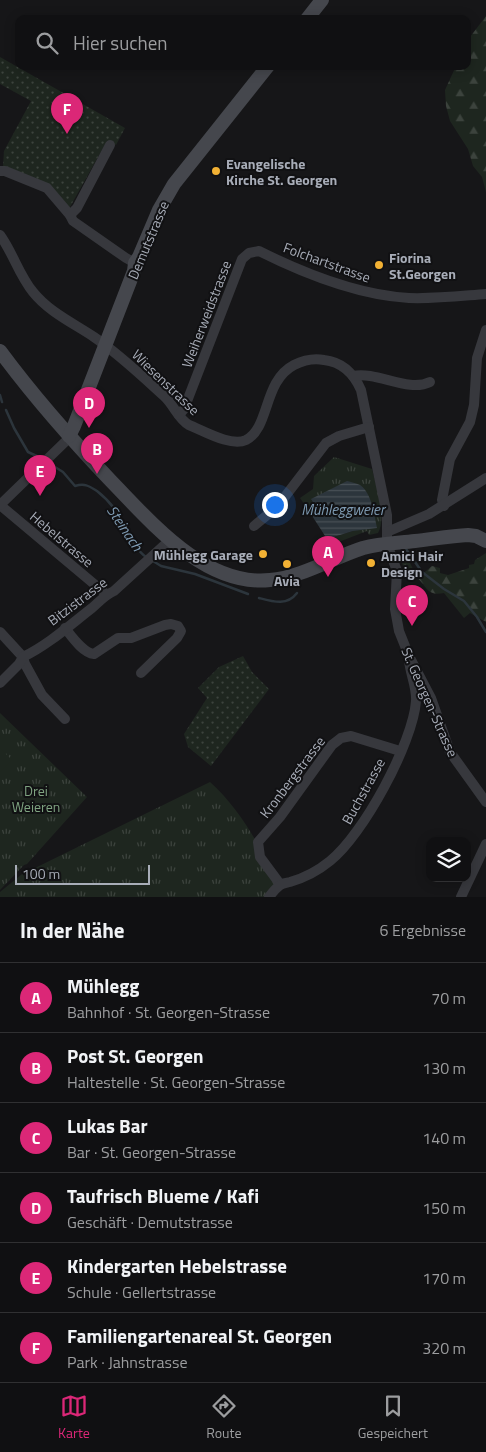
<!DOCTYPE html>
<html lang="de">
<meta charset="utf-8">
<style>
:root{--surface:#101012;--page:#1e1e20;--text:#f1f3f6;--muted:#9c9d9f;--line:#303032;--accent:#db2777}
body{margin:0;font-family:"Titillium Web",sans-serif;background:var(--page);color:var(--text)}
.controls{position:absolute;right:15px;bottom:15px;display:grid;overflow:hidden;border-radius:10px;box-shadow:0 2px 12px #0003}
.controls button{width:45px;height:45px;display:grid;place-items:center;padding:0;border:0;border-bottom:1px solid var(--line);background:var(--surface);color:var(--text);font:25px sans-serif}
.scale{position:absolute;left:15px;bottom:12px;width:135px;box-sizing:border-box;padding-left:5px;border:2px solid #a8adb8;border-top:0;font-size:14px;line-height:18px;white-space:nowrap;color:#a8adb8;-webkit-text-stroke:4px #111113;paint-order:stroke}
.you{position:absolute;left:274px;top:504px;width:18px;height:18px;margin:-12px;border:4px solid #fff;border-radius:50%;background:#1a73e8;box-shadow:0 0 0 8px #1a73e833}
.badge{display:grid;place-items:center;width:32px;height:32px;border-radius:50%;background:var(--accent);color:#fff;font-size:16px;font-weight:700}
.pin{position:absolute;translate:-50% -41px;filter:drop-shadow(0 1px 2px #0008)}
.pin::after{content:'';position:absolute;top:26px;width:18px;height:15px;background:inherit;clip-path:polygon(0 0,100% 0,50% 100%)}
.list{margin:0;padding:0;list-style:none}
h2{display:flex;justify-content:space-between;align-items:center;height:65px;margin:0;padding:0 20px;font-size:21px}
h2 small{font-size:16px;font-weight:400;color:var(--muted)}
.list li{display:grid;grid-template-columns:32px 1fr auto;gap:15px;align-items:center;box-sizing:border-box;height:70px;padding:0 20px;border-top:1px solid var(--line)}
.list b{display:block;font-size:19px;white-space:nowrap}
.list p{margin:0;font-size:16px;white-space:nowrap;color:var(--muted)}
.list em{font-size:16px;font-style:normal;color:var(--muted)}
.icon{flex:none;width:28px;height:28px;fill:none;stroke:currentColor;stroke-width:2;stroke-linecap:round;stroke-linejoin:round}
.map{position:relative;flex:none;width:486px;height:897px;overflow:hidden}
.search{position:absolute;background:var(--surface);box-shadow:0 2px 12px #0003;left:15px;right:15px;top:15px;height:55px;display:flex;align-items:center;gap:12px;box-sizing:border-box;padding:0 18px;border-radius:10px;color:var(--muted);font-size:19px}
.sheet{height:485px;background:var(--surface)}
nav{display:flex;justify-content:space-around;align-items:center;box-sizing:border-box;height:70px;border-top:1px solid var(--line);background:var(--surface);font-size:14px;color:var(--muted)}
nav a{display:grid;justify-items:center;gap:2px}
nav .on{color:var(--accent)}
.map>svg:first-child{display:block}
.grass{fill:url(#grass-tufts)}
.forest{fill:url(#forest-firs)}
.garden{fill:url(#garden-dots)}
.pitch{fill:#1e261f}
.water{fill:url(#water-rules)}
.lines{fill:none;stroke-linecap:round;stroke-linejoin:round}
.stream{stroke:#2c353c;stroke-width:2.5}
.street{stroke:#37383d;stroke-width:10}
.secondary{stroke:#45474d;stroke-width:14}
.poi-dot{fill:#f2b134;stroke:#111113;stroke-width:2}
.labels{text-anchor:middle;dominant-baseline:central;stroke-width:4;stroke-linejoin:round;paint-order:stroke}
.poi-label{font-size:14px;font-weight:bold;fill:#a8adb8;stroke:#111113;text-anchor:start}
.street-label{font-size:14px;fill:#a8adb8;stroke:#111113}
.park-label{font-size:14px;fill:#7fa381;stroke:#111113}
.water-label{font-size:15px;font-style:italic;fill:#7f9bb3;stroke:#111113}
</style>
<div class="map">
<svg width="486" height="897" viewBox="0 0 486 897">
<defs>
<pattern id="grass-tufts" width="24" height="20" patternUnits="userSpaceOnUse" patternTransform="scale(1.25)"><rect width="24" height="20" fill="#1e261f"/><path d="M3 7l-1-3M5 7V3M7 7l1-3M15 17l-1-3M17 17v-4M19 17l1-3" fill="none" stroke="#3c433d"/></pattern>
<pattern id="forest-firs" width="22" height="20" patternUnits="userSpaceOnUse" patternTransform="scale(1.25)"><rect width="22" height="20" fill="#1e261f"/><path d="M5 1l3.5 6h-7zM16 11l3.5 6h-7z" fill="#3c433d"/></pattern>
<pattern id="garden-dots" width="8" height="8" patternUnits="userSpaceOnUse" patternTransform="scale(1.25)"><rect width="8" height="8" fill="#1e261f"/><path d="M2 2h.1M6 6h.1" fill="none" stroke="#3c433d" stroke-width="1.8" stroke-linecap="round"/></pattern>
<pattern id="water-rules" width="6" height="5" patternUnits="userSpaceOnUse" patternTransform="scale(1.25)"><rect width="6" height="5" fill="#2c353c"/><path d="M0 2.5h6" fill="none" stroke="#485056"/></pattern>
</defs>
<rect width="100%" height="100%" fill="#161618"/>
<g class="grass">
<path d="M 334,457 L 372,469 C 376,486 387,517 378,533 L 369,535 L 367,531 L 331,545 L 327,539 L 353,531 L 311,500 L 314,504 L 307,508 L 300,498 L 313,489 L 314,476 Z"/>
<polygon points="0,713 87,797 27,864 24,865 0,890"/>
<path d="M 210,782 C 240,809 259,845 277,880 L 269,897 L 0,897 L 0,892 L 27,870 L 33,869 Z"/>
</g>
<g class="forest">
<polygon points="486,16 486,192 482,177 473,166 468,149 450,121 446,106 445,90 456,66 467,66 467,41"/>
<path d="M 486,553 L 486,622 L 470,613 L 464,618 L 444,593 C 426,597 427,585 415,576 C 411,574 407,572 404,570 L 401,558 L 408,559 L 413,569 L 420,576 L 432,566 L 440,568 L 440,573 L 448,575 L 469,568 L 469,565 L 474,564 L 475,560 Z"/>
</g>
<g class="garden">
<polygon points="0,57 125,128 116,145 107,141 70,207 69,207 51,188 3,167 4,151 31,101 0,84"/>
<polygon points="243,656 252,672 269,689 211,766 188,747 184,734 207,698 198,688 219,667"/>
</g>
<polygon class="pitch" points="0,748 12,760 0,772"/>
<path class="water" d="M 347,481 C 351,482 356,483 360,485 C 372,493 374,515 377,528 L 353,531 L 327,539 L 307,508 L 314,504 L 311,499 Z"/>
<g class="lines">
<g class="stream">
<polyline points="0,395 2,402"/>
<polyline points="6,410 14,428 28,452 43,459"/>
<path d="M 47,462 L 63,472 L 75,486 C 85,483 89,486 97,491 C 106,498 114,507 120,517 C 128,530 133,548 146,557"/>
<polyline points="406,549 422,572 444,589 464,601 477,617 486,632"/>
<polyline points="153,561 161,566 195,574 248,594"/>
<path d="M 259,598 C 274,602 287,606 297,593"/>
</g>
<g class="street">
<polyline points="0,171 5,171 47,188 70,215 73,221 126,258 135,263"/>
<polyline points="70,215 77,208 110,145"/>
<path d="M 0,235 C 13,253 19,275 33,292 C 49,312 73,323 94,337 C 119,354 142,376 164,396 C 174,405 178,419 189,425 C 204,431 231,447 246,440 C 270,428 263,381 294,365 C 304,360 314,358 324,360 C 342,362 354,374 361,390 L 387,515 L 387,544 L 397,571 L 395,609 L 399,631 L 409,656 L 431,698 L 450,752 L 486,802"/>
<path d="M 353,376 C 377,371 408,393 430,382"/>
<path d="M 179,415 L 184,409 L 242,259 L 249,253 L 259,251 C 305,274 357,295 409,298 C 435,299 460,296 486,294"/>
<polyline points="0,505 106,594"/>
<polyline points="0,505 66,441 69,436"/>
<polyline points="444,506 442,500 450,459 470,422 474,405 477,358 486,330"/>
<polyline points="254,526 277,507 326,443 339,436 369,427"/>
<polyline points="387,532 429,514 486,478"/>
<path d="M 65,628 C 72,637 83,653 94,654 L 118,638 L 131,638 L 165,625 L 171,624 L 178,626 L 181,631 L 177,638 L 141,673"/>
<polyline points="0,632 23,657 25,664 42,695 65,719"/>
<path d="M 0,683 L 19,664 L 23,657 C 48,645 70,625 92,608 C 99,602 105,595 114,591 L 170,540"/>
<polyline points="280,884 260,857 258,842 280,817 332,745 341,738 351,736 400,751"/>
<path d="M 269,897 C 272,893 275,889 279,886 C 282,883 286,883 290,882 C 304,878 319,870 330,861 C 363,835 413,743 416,701 C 417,687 410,674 409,660"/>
<polyline points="461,897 486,844"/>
</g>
<g class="secondary">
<polyline points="307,19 322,0"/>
<path d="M 0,351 C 34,397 71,439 111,481 C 151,522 205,587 270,580 C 302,577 332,558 363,548 C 380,543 398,543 415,541 C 433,539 451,536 468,535 L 476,536 L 486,541"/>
<polyline points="69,436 74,426 134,271 135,263 139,257 159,210 174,184 268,66"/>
</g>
</g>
<g class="poi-dot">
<circle cx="216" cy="171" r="5"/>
<circle cx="379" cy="265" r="5"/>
<circle cx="263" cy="554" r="5"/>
<circle cx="371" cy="563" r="5"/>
<circle cx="287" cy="564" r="5"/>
</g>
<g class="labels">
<g class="poi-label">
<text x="226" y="163">Evangelische<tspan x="226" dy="16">Kirche St. Georgen</tspan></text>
<text x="389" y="257">Fiorina<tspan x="389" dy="16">St.Georgen</tspan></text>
<text x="253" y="554" text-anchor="end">Mühlegg Garage</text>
<text x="381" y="555">Amici Hair<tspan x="381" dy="16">Design</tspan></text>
<text x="287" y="580" text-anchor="middle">Avia</text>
</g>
<g class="street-label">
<text transform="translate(148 240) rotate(-67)">Demutstrasse</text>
<text transform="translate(327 262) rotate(20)">Folchartstrasse</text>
<text transform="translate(206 314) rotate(-69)">Weiherweidstrasse</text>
<text transform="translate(166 382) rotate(44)">Wiesenstrasse</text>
<text transform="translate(62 539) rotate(40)">Hebelstrasse</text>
<text transform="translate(77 601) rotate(-37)">Bitzistrasse</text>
<text transform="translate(430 702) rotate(66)">St. Georgen-Strasse</text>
<text transform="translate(292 777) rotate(-53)">Kronbergstrasse</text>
<text transform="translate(363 791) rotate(-61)">Buchstrasse</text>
</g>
<g class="park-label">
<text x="36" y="790">Drei<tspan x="36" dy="16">Weieren</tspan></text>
</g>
<g class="water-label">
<text x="343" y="509">Mühleggweier</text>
<text transform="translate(125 528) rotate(56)">Steinach</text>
</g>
</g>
</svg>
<div class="controls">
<button><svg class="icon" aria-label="layers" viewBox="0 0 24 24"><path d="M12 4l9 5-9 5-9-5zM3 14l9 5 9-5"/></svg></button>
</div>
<div class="scale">100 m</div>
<div class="you"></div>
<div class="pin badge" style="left:328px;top:577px">A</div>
<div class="pin badge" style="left:97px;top:474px">B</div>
<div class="pin badge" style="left:412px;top:626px">C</div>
<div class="pin badge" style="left:89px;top:428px">D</div>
<div class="pin badge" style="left:40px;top:496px">E</div>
<div class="pin badge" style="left:67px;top:134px">F</div>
<div class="search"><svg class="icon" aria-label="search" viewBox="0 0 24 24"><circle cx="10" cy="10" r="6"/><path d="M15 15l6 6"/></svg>Hier suchen</div>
</div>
<section class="sheet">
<h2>In der Nähe<small>6 Ergebnisse</small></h2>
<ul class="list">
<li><span class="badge">A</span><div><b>Mühlegg</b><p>Bahnhof · St. Georgen-Strasse</p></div><em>70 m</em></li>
<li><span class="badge">B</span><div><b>Post St. Georgen</b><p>Haltestelle · St. Georgen-Strasse</p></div><em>130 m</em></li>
<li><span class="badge">C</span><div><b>Lukas Bar</b><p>Bar · St. Georgen-Strasse</p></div><em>140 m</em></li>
<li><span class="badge">D</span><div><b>Taufrisch Blueme / Kafi</b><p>Geschäft · Demutstrasse</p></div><em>150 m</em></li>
<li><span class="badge">E</span><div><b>Kindergarten Hebelstrasse</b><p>Schule · Gellertstrasse</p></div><em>170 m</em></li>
<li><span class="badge">F</span><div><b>Familiengartenareal St. Georgen</b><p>Park · Jahnstrasse</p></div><em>320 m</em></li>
</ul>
</section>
<nav>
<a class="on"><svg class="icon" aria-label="map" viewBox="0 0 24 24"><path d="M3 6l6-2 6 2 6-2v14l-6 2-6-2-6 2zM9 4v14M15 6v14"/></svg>Karte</a>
<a><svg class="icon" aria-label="directions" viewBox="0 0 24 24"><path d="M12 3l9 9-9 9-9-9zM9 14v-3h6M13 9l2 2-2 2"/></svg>Route</a>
<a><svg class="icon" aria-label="saved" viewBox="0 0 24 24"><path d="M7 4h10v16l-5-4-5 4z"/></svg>Gespeichert</a>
</nav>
